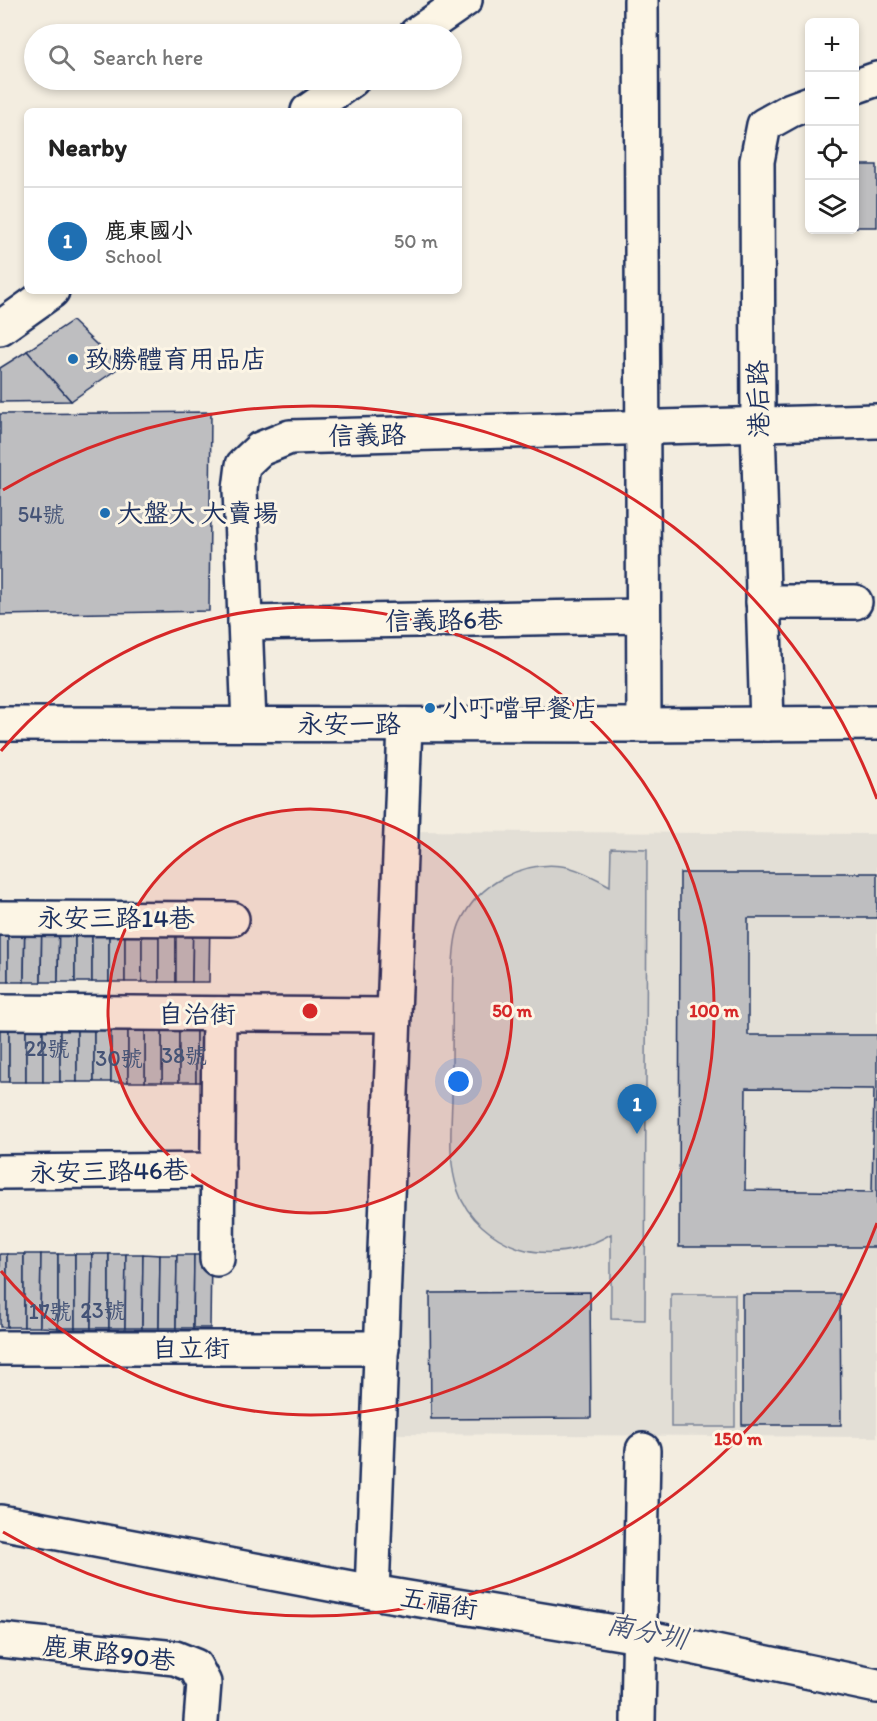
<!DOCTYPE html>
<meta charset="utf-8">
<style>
:root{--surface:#fff;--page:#f2f2f2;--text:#222;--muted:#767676;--line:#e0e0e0;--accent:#1f6fb2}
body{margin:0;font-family:Itim,"LXGW WenKai TC",sans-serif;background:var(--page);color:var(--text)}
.controls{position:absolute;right:18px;top:18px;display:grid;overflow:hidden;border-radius:9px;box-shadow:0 3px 9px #0003}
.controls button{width:54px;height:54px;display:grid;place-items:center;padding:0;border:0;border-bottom:2px solid var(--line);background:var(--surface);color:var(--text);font:30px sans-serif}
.you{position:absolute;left:459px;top:1082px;width:21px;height:21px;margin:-15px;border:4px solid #fff;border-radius:50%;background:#1a73e8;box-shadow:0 0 0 9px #1a73e833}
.badge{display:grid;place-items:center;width:39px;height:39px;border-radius:50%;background:var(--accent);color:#fff;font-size:20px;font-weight:700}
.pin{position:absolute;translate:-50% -50px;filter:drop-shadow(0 2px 3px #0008)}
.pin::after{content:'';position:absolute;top:32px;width:21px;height:18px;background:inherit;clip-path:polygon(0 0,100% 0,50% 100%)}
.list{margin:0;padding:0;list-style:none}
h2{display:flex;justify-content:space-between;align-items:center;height:78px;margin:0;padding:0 24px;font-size:26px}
h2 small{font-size:20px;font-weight:400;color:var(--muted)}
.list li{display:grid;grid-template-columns:39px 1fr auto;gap:18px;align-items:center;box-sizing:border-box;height:108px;padding:0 24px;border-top:2px solid var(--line)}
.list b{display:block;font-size:22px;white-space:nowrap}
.list p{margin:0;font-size:20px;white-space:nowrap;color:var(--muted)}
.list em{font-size:20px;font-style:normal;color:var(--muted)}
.icon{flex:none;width:33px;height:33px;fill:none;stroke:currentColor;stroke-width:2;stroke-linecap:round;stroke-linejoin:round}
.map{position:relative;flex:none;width:877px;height:1721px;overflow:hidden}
.search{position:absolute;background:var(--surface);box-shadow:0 3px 9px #0003;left:24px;top:24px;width:438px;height:66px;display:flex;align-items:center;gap:15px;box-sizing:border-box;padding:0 21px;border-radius:33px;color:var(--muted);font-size:22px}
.panel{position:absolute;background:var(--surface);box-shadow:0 3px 9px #0003;left:24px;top:108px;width:438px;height:186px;border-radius:9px}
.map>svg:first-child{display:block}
.built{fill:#e3dfd6}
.green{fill:#d3d1cc;stroke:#778095;stroke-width:1.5}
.building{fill:#bebec0;stroke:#1b2f5e;stroke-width:1.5;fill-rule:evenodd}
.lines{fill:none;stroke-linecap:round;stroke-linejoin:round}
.minor-casing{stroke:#1b2f5e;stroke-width:38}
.major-casing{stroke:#1b2f5e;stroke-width:38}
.minor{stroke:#fcf5e5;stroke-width:33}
.major{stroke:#fcf5e5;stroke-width:33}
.ring{fill:none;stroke:#d62828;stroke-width:3}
.poi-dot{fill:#1f6fb2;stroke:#fcf5e5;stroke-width:2}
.labels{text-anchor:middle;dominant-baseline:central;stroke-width:6;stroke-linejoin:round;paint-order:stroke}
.number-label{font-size:22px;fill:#445376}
.poi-label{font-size:26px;fill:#1b2f5e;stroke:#fcf5e5;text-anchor:start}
.street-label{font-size:26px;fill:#1b2f5e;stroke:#fcf5e5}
.water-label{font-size:27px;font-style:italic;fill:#465478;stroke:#fcf5e5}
.centre{fill:#d62828;stroke:#fcf5e5;stroke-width:3}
.ring-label{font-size:18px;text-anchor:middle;font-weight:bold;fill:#d62828;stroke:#fcf5e5;stroke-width:6;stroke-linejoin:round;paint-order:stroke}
</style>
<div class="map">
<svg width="877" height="1721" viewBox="0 0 877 1721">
<rect width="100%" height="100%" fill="#f3ede0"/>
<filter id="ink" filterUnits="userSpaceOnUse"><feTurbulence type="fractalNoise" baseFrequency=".0167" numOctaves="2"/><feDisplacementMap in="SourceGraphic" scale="12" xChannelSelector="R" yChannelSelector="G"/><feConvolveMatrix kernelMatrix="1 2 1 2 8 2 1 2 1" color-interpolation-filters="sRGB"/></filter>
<g filter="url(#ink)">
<polygon class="built" points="399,831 877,834 877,1437 396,1434"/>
<g class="green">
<path d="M 611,848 L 647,849 L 645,1320 L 611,1319 L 611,1234 C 583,1250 551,1258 519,1248 C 493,1239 467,1218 458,1191 C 448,1163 451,1130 452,1100 C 452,1055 452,1009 453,963 C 454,949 455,935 460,923 C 478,883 525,859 568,867 C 583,871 596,878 610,886 Z"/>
<rect x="671" y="1294" width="64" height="133"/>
</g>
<g class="building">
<rect x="854" y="165" width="23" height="62"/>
<polygon points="72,321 120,367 71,401 27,351"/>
<polygon points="27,351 71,401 0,402 0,368"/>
<polygon points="211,412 209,611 0,615 0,414"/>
<path d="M 680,873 L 877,873 L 877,918 L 748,918 L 748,1035 L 877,1035 L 877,1247 L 679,1247 ZM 746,1088 L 874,1089 L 872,1192 L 745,1190 Z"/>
<rect x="0" y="915" width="8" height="67"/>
<polygon points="8,915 25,915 24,982 8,982"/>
<polygon points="25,915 42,915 41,982 24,982"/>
<polygon points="42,915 59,915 58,982 41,982"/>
<polygon points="59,915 75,915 75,982 58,982"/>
<rect x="75" y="915" width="17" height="67"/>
<rect x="92" y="915" width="17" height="67"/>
<rect x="109" y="915" width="16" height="67"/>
<rect x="125" y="915" width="17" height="67"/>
<rect x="142" y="915" width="17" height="67"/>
<rect x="159" y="915" width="17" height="67"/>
<polygon points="176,915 193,915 192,982 176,982"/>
<polygon points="193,915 210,915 209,982 192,982"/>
<rect x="162" y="1026" width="17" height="56"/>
<polygon points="162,1026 162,1082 145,1082 145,1027"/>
<rect x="179" y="1026" width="17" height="56"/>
<rect x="196" y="1026" width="17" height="56"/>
<rect x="0" y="1027" width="9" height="55"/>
<rect x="9" y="1027" width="17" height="55"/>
<rect x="26" y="1027" width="17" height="55"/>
<rect x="43" y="1027" width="17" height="55"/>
<rect x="60" y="1027" width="17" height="55"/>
<rect x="77" y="1027" width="17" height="55"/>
<rect x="94" y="1027" width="17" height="55"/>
<rect x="111" y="1027" width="17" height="55"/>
<rect x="128" y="1027" width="17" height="55"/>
<rect x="0" y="1254" width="7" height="73"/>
<rect x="7" y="1254" width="17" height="73"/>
<polygon points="24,1254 41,1254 40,1327 24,1327"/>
<polygon points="41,1254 58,1254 58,1328 40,1327"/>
<rect x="58" y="1254" width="17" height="74"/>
<polygon points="75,1254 92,1254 91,1328 75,1328"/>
<polygon points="92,1254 109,1254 109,1328 91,1328"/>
<polygon points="109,1254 126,1254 125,1328 109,1328"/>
<polygon points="126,1254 143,1254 142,1328 125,1328"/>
<polygon points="143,1254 160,1255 159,1328 142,1328"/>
<polygon points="160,1255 177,1255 176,1328 159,1328"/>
<polygon points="177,1255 194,1255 193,1328 176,1328"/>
<polygon points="194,1255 211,1255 210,1328 193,1328"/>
<polygon points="590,1292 591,1418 431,1419 430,1293"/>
<polygon points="742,1294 840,1294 841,1425 742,1425"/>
</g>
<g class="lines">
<g class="minor-casing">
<g id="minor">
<polyline points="641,0 644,725"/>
<polyline points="854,87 877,79"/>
<polyline points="763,602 855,602"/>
<polyline points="245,623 643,616"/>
<polyline points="0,724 644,725 877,723"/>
<polyline points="249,724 240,489 243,465 260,449 290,437 877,421"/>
<polyline points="767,724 758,425 757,161 764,125 791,110 810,103"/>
<polyline points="0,918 232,919"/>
<polyline points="0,1012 394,1015"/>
<polyline points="0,1172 218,1170"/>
<polyline points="217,1259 219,1014"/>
<polyline points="0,1348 382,1348"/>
<polyline points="0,1522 372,1592 639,1636 877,1686"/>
<polyline points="372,1592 405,725"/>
<polyline points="0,1640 175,1658 195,1666 204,1683 201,1721"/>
<polyline points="638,1721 643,1450"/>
</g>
</g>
<g class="major-casing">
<g id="major">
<polyline points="416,34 465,0"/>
<polyline points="308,111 352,80"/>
<polyline points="0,328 52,291"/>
</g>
</g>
<use href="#minor" class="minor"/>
<use href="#major" class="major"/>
</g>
</g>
<circle cx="310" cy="1011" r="202" fill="#d62828" fill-opacity=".12"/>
<g class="ring">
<circle cx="310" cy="1011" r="202"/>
<path d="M1 751A404 404 0 1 1 1 1271"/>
<path d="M877 1223A605 605 0 0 1 3 1532M3 490A605 605 0 0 1 877 799"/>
</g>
<g class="poi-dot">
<circle cx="73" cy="359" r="6"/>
<circle cx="105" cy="513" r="6"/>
<circle cx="430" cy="708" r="6"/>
</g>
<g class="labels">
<g class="number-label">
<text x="41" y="514">54號</text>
<text x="47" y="1048">22號</text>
<text x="184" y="1055">38號</text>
<text x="119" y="1058">30號</text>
<text x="103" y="1310">23號</text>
<text x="50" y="1311">17號</text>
</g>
<g class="poi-label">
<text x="85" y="359">致勝體育用品店</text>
<text x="117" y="513">大盤大 大賣場</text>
<text x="442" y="708">小叮噹早餐店</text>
</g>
<g class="street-label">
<text transform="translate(758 399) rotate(-91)">港后路</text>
<text transform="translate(367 435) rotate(-1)">信義路</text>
<text transform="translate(444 620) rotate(-1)">信義路6巷</text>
<text x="349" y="724">永安一路</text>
<text x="116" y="918">永安三路14巷</text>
<text x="197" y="1014">自治街</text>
<text transform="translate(109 1171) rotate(-1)">永安三路46巷</text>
<text x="191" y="1348">自立街</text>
<text transform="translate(439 1603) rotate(10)">五福街</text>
<text transform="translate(109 1653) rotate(7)">鹿東路90巷</text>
</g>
<g class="water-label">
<text transform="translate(647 1631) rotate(11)">南分圳</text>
</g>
</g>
<circle cx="310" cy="1011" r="9" class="centre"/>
<g class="ring-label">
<text x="512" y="1017">50 m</text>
<text x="714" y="1017">100 m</text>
<text x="738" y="1445">150 m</text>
</g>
</svg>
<div class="controls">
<button>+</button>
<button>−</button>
<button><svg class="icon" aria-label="locate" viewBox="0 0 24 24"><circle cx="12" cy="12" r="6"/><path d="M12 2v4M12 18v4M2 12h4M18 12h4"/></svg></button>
<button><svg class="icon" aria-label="layers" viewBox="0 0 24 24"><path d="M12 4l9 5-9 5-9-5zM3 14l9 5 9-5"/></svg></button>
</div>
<div class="you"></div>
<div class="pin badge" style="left:637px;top:1134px">1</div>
<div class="search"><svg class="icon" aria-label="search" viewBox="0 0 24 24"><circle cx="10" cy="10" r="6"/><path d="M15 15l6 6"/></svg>Search here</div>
<section class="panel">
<h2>Nearby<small></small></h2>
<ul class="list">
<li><span class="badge">1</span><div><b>鹿東國小</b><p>School</p></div><em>50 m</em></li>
</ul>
</section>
</div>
